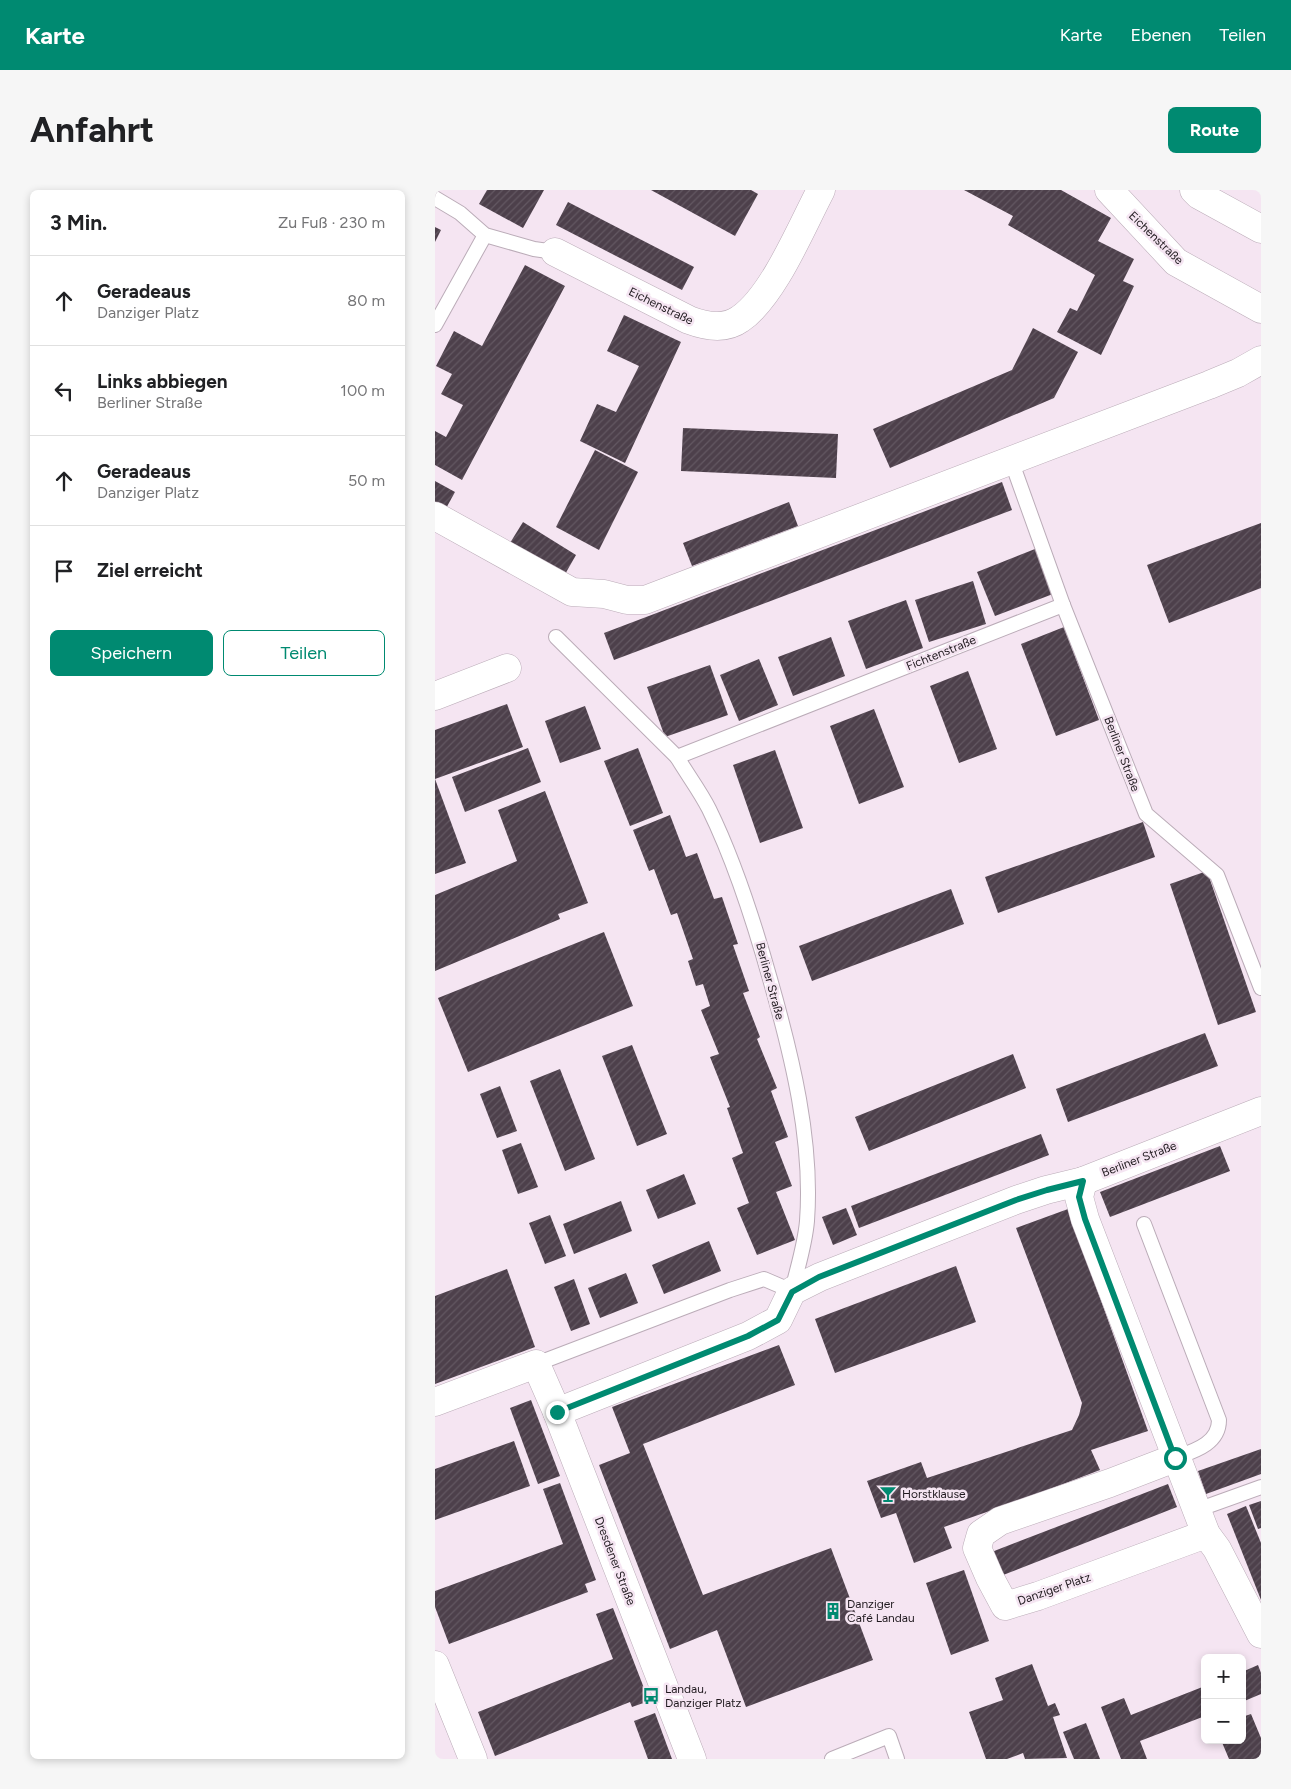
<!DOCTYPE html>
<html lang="de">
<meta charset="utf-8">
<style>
:root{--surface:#fff;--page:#f6f6f6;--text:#202124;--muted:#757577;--line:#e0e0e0;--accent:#008a71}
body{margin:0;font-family:Figtree,sans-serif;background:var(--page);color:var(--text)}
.controls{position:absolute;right:15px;bottom:15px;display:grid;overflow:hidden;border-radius:8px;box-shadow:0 2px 8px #0003}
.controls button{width:45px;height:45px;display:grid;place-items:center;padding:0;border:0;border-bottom:1px solid var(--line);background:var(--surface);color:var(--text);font:25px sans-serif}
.stop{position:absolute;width:15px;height:15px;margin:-11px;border:4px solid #008a71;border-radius:50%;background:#fff}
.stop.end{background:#008a71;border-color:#fff;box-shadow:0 1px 5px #0008}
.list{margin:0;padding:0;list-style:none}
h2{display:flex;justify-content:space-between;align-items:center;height:65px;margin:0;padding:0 20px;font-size:21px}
h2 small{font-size:16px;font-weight:400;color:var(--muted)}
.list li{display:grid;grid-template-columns:32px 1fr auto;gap:15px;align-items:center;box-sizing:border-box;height:90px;padding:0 20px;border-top:1px solid var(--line)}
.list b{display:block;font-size:19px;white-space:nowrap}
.list p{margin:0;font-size:16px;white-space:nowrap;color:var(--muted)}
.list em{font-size:16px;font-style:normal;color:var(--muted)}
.actions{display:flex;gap:10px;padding:15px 20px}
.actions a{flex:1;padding:11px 0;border:1px solid var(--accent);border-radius:8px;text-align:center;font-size:18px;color:var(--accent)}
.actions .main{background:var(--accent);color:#fff}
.icon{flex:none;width:28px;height:28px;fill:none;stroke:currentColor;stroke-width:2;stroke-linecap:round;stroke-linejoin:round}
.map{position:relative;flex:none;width:826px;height:1569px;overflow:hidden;border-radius:8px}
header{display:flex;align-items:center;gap:30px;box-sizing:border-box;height:70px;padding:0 25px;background:var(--accent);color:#fff}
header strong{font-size:24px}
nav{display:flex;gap:28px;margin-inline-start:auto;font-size:18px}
.intro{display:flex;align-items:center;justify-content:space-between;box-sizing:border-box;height:120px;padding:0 30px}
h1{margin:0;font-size:35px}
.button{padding:12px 22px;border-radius:8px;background:var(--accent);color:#fff;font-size:18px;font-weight:700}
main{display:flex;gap:30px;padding:0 30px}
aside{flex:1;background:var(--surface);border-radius:8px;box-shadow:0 2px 8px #0003}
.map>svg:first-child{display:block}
.building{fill:url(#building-hatch)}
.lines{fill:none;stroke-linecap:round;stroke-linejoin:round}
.lane-casing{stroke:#bbacb8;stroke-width:16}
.street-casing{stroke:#bbacb8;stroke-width:29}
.lane{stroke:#fff;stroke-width:14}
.street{stroke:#fff;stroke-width:28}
.route{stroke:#008a71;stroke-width:6}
.labels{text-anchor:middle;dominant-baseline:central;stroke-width:5;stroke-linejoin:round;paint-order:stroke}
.street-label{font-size:12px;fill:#201a1f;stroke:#f5e5f2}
.poi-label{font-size:12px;fill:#201a1f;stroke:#f5e5f2;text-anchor:start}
</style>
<header>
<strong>Karte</strong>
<nav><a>Karte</a><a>Ebenen</a><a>Teilen</a></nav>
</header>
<div class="intro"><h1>Anfahrt</h1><a class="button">Route</a></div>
<main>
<aside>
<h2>3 Min.<small>Zu Fuß · 230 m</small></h2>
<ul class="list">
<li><svg class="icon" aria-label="ahead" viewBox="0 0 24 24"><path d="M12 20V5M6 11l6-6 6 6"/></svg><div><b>Geradeaus</b><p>Danziger Platz</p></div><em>80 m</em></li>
<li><svg class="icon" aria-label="left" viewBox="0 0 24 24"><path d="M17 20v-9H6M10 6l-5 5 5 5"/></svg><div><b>Links abbiegen</b><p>Berliner Straße</p></div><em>100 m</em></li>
<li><svg class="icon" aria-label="ahead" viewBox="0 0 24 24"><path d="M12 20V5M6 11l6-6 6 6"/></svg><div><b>Geradeaus</b><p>Danziger Platz</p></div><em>50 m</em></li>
<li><svg class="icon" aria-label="arrive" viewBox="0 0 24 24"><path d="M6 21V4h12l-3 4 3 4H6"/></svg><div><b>Ziel erreicht</b></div></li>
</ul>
<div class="actions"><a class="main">Speichern</a><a>Teilen</a></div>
</aside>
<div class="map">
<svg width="826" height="1569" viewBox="0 0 826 1569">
<defs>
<pattern id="building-hatch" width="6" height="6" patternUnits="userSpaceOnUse" patternTransform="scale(1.25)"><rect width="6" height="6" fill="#4d404b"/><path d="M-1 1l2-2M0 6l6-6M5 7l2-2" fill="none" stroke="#635862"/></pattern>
</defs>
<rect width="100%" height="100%" fill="#f5e5f2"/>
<g class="building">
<polygon points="52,0 109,0 88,38 44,14"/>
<polygon points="216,0 316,0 323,4 300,46"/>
<polygon points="529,0 626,0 676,28 663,51 699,69 688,91 699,96 666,165 622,142 635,118 642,121 660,85 573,35 578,26"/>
<polygon points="133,12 259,77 247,100 121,35"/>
<polygon points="0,37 6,40 0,52"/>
<polygon points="90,75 130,96 27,290 0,275 0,241 11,247 28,215 6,204 17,184 1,176 19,141 47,156"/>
<polygon points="189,125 246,152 190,273 145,251 162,214 181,222 204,176 172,161"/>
<polygon points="598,138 643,162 619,208 455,278 438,239 577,180"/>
<polygon points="248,238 403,244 401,288 246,281"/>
<polygon points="160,260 203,282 164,360 121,337"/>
<polygon points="0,291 20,302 9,322 0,317"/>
<polygon points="567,292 577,320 179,470 169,443"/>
<polygon points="354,312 363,336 257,376 248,353"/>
<polygon points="88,332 141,365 129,386 75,353"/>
<polygon points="826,333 826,398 734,433 712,375"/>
<polygon points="600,359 618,404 560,426 542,382"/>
<polygon points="538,391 551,434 494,452 480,410"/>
<polygon points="471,410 488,458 431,479 413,431"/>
<polygon points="629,437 664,530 621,546 586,454"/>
<polygon points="396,447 410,486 358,506 343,467"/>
<polygon points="324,469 343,515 304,531 285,485"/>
<polygon points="275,475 293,525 230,547 212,497"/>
<polygon points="533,481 562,559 524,573 495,496"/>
<polygon points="72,514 88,557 0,589 0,540"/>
<polygon points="150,516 166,559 125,573 110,531"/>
<polygon points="439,519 469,597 424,614 395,536"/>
<polygon points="93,558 106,592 30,622 17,587"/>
<polygon points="203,558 228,623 195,636 169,571"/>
<polygon points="340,560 368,638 325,653 298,575"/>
<polygon points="0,589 31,673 0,684"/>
<polygon points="110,601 153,713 123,724 125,729 0,781 0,705 82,671 63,620"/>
<polygon points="235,625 251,667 262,663 279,709 287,707 303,754 298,755 314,801 308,803 325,847 322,849 342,898 336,901 353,947 340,952 357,996 341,1002 360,1050 322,1065 302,1018 314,1013 297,968 308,963 292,918 295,917 275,867 284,864 266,820 275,816 268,794 261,796 253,771 258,769 242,723 236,725 219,679 214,681 198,640"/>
<polygon points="708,632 720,667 563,723 550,687"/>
<polygon points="772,681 821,822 783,835 735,694"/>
<polygon points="516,699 529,734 377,791 364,756"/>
<polygon points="169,742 198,816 33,882 3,808"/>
<polygon points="770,843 783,876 633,932 621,899"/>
<polygon points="197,855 232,944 202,956 167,866"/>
<polygon points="578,864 591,898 434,961 420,927"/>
<polygon points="125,879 160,969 130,981 95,891"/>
<polygon points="65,896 82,941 62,948 45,904"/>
<polygon points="606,944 614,965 424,1038 416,1016"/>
<polygon points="86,953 103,997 83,1004 67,960"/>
<polygon points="785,956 795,981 675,1027 665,1002"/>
<polygon points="249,984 261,1014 223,1029 211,1000"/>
<polygon points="186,1011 197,1041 139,1064 128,1034"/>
<polygon points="411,1018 422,1045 398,1055 387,1027"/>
<polygon points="633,1019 713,1241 656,1260 665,1280 589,1309 509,1337 517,1358 479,1373 461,1323 446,1328 432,1291 486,1272 492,1288 637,1240 644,1225 647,1213 581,1038"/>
<polygon points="115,1025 131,1066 110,1074 94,1033"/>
<polygon points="274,1051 286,1081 229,1104 217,1075"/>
<polygon points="521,1076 541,1132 400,1183 380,1129"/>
<polygon points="72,1079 100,1157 0,1194 0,1106"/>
<polygon points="191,1083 203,1113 165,1128 153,1098"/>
<polygon points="139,1089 155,1134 136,1141 119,1097"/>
<polygon points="344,1155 360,1195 208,1254 268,1405 396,1358 438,1470 311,1517 282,1440 235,1459 164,1275 195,1263 177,1217"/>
<polygon points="96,1210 125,1286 103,1294 75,1218"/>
<polygon points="79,1251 95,1296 0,1330 0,1279"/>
<polygon points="826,1259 826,1284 771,1304 763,1281"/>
<polygon points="125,1293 161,1390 150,1394 153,1402 14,1454 0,1417 0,1401 128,1354 108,1299"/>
<polygon points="733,1294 742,1317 563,1387 554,1363"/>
<polygon points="826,1311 826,1338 823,1339 814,1315"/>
<polygon points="811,1316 826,1353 826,1410 792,1324"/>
<polygon points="529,1380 554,1451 516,1465 491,1393"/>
<polygon points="178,1418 214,1511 197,1517 195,1512 60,1566 43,1522 178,1469 161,1424"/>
<polygon points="597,1474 613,1516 620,1513 625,1525 618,1527 632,1568 590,1569 588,1563 572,1569 551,1569 534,1522 568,1510 560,1488"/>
<polygon points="823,1475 826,1483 826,1504 807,1512 807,1482"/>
<polygon points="770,1496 770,1526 705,1551 712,1569 686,1569 666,1517 689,1508 696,1525"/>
<polygon points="220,1523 237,1569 213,1569 199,1531"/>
<polygon points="816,1524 826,1548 826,1569 794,1569 786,1550 807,1550 807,1527"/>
<polygon points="651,1533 665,1569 639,1569 628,1542"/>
</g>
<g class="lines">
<g class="lane-casing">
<g id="lane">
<polyline points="0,8 25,23 50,45 99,59 120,62"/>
<polyline points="0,135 50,45"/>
<polyline points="576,270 628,415 711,624 782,685 826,798"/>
<polyline points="121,447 242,567"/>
<path d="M 709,1034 L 784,1230 C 784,1254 759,1261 740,1268"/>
<path d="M 101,1174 L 295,1100 L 329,1089 L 357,1101 C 362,1079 370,1055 372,1031 C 378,951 357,866 335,789 C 319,732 300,672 274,619 C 265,601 252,584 242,567 L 628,415"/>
<polyline points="762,1320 826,1297"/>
<polyline points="397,1569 454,1546 462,1569"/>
</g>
</g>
<g class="street-casing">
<g id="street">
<polyline points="674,0 741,72 826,119"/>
<polyline points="759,0 764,5 826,39"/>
<path d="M 120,62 L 254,130 C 270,136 290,140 305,129 C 338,107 367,36 386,0"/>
<polyline points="0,326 137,402 169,404 192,410 210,410 774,195 803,183 826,170"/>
<polyline points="0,506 72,478"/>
<polyline points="648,991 644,1007 650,1029 771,1344 782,1359 826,1444"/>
<polyline points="0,1212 101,1174 122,1222 257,1569"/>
<polyline points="122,1222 313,1146 343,1130 357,1101 385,1087 581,1010 611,1000 648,991 826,921"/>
<polyline points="740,1268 675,1293 565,1331 546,1344 542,1358 555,1388 570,1416 603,1406 771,1344"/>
<polyline points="0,1475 38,1569"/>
</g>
</g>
<use href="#lane" class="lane"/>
<use href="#street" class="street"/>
</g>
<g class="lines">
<polyline class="route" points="122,1222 313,1146 343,1130 357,1102 384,1087 581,1010 612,1000 648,991 644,1007 650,1029 740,1268"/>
</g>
<defs>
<g id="bar-bare" transform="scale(1.35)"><path d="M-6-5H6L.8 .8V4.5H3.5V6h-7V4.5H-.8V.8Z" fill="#008a71" stroke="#f5e5f2" stroke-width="2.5" paint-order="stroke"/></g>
<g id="building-bare" transform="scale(1.35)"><path d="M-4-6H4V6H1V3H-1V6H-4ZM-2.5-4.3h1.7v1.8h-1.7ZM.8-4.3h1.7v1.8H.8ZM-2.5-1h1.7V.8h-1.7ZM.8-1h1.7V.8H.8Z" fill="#008a71" stroke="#f5e5f2" stroke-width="2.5" paint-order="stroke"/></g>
<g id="bus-bare" transform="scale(1.35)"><path d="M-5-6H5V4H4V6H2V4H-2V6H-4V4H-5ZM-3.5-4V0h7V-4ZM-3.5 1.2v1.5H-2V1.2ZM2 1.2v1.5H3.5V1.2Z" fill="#008a71" stroke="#f5e5f2" stroke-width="2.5" paint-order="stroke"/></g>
</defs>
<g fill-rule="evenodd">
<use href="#bar-bare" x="453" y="1304"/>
<use href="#building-bare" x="398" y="1421"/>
<use href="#bus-bare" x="216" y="1506"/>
</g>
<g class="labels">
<g class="street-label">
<text transform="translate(721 48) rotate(44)">Eichenstraße</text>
<text transform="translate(226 116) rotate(26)">Eichenstraße</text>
<text transform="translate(506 463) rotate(-22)">Fichtenstraße</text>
<text transform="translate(687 564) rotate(69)">Berliner Straße</text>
<text transform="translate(335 791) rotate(75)">Berliner Straße</text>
<text transform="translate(704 969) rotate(-21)">Berliner Straße</text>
<text transform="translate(180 1371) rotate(69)">Dresdener Straße</text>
<text transform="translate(619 1399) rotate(-19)">Danziger Platz</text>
</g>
<g class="poi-label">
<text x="467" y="1304">Horstklause</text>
<text x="412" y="1414">Danziger<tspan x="412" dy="14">Café Landau</tspan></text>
<text x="230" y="1499">Landau,<tspan x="230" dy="14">Danziger Platz</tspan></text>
</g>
</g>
</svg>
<div class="controls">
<button>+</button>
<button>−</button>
</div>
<div class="stop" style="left:740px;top:1268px"></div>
<div class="stop end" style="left:122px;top:1222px"></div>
</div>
</main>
